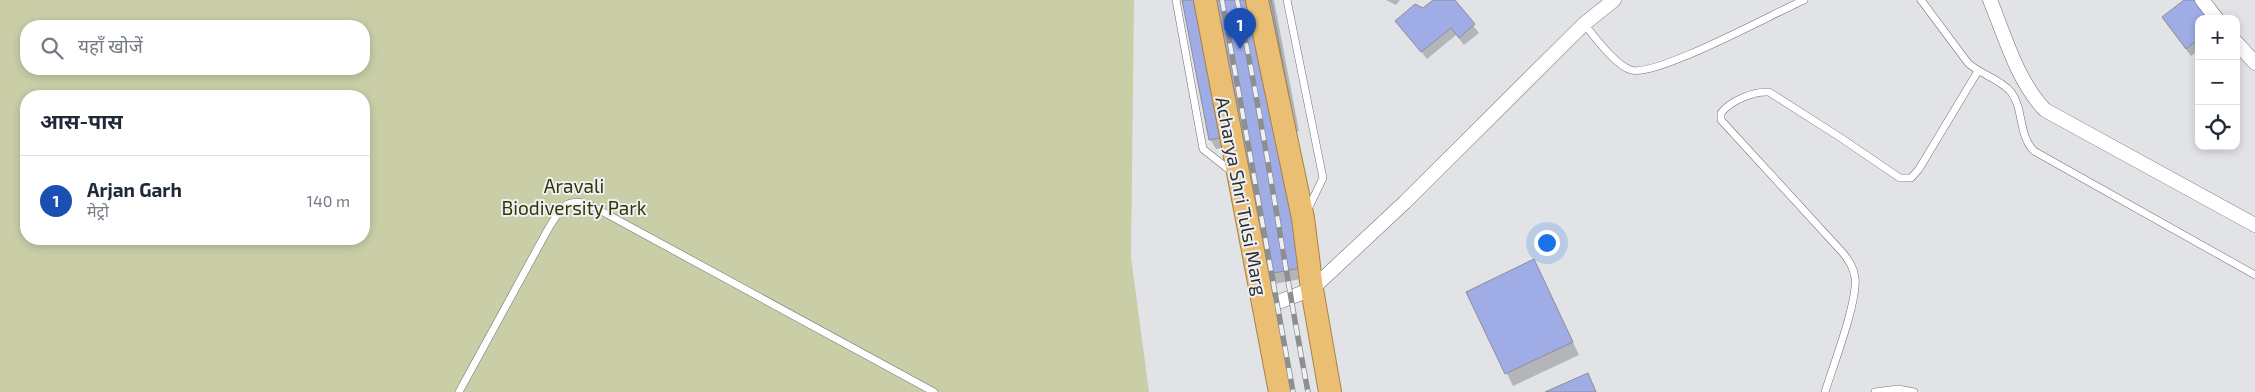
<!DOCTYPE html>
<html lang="hi">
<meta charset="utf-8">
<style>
:root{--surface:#fff;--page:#f6f6f7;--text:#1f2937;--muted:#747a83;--line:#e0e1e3;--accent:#0f766e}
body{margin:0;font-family:"Exo 2","Noto Sans Devanagari",sans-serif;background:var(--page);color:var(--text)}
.controls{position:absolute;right:15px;top:15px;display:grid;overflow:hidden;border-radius:10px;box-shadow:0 2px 8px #0003}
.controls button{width:45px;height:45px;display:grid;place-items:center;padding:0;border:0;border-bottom:1px solid var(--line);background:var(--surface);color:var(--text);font:25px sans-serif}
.you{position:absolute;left:1546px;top:242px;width:18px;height:18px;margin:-12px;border:4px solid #fff;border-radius:50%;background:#1a73e8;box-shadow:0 0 0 8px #1a73e833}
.badge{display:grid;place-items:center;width:32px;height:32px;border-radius:50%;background:var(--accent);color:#fff;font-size:16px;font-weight:700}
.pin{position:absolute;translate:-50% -41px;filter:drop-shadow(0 1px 2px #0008)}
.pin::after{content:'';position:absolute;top:26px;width:18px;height:15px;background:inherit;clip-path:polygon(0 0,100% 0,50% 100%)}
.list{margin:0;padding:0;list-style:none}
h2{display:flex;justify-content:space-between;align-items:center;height:65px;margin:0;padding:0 20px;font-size:21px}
h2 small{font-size:16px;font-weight:400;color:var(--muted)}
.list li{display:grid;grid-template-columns:32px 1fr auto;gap:15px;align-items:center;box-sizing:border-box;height:90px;padding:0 20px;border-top:1px solid var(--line)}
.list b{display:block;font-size:19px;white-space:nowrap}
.list p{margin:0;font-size:16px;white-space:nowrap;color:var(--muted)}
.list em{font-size:16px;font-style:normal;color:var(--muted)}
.icon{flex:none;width:28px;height:28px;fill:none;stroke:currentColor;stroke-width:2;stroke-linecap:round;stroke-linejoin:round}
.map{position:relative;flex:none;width:2255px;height:392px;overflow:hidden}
.search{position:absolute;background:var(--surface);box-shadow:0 2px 8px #0003;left:20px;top:20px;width:350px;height:55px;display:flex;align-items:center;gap:12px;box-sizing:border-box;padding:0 18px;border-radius:20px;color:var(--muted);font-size:19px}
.panel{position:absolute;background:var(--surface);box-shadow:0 2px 8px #0003;left:20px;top:90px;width:350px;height:155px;border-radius:20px}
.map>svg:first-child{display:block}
.green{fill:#c9cea7;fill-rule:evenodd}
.shadow{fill:#0003}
.building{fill:#9face6;stroke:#8d8e92}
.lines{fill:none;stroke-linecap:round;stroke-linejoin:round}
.service-casing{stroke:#707174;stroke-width:8}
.minor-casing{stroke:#707174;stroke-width:15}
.trunk-casing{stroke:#a68245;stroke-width:24}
.service{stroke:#fff;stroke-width:7}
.minor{stroke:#fff;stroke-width:14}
.trunk{stroke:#ebbf73;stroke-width:22}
.rail-casing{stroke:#8d8e90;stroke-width:5.5}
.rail{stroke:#eff0f4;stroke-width:4;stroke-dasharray:11;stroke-linecap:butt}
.labels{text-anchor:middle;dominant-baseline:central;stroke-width:4;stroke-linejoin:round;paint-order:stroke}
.park-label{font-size:19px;fill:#323602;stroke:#eff0f4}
.street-label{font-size:19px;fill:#2e2f30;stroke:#eff0f4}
</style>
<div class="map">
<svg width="2255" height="392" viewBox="0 0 2255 392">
<rect width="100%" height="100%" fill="#e2e3e6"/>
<path class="green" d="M 0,0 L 1134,0 L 1131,257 L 1149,392 L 0,392 ZM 26,26 L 364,26 L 364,69 L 26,69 ZM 26,96 L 364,96 L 364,239 L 26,239 Z"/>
<g class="shadow">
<polygon points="1184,0 1274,0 1299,131 1278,135 1306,278 1264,286 1233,146 1216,149 1210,139"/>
<polygon points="1386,0 1400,0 1396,5"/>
<polygon points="1434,0 1453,0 1479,33 1464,45 1456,35 1427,59 1397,21 1423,9"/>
<polygon points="2186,0 2199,19 2199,50 2191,56 2163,18"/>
<polygon points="1534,261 1579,355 1513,386 1468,292"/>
</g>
<g class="building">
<polygon points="1182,0 1271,0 1294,122 1274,126 1301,268 1257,276 1230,136 1209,140"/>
<polygon points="1433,0 1455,0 1475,24 1459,38 1451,28 1421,52 1395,21 1415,4 1423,8"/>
<polygon points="2184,0 2199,0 2214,19 2199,19 2199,39 2186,49 2162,17"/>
<polygon points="1534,259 1573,342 1505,374 1466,292"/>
<polygon points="1588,373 1596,392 1545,392"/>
</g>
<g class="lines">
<g class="service-casing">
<g id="service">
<polyline points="1176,0 1203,149 1232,172"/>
<polyline points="1287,0 1323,178 1308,209"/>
<path d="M 1921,0 L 1968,63 C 1981,75 1999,78 2011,92 C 2024,109 2018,135 2034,151 L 2255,275"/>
<path d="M 1584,24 C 1595,37 1615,65 1631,70 C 1655,78 1774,13 1804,0"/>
<path d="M 459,392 L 547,231 C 561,208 566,194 594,207 L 934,392"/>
<path d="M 1825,392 C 1833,366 1858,301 1855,278 C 1854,268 1849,261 1843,253 L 1721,120 L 1721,113 C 1730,101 1754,91 1769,92 L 1838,136 L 1900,178 L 1911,178 L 1919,169 L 1978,71"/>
<polyline points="1875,392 1898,389 1914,392"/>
</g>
</g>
<g class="minor-casing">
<g id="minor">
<path d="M 1990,0 C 2005,36 2017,81 2045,110 L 2255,225"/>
<polyline points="2202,0 2217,19"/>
<polyline points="2236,42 2255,63"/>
<polyline points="1263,308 1312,289 1404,203 1584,24 1614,0"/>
</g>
</g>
<g class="trunk-casing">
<g id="trunk">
<polyline points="1205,0 1280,392"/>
<polyline points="1257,0 1303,218 1312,289 1330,392"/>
</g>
</g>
<use href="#service" class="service"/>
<use href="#minor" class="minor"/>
<use href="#trunk" class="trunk"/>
<g class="rail-casing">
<g id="rail">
<polyline points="1222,0 1293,392"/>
<path d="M 1237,0 C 1265,129 1283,262 1308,392"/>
</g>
</g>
<use href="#rail" class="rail"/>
</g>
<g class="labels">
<g class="park-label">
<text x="574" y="185">Aravali<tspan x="574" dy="22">Biodiversity Park</tspan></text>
</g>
<g class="street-label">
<text transform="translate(1242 196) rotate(79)">Acharya Shri Tulsi Marg</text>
</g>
</g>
</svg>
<div class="controls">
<button>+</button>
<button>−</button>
<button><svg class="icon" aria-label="locate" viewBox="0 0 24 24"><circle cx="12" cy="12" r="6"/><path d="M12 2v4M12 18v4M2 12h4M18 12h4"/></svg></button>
</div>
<div class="you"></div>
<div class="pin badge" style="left:1240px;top:49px;background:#1a4fb4">1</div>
<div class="search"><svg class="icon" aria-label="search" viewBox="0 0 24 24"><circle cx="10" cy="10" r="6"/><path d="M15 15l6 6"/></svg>यहाँ खोजें</div>
<section class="panel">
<h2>आस-पास<small></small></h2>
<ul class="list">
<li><span class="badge" style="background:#1a4fb4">1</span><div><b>Arjan Garh</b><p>मेट्रो</p></div><em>140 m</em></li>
</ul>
</section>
</div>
